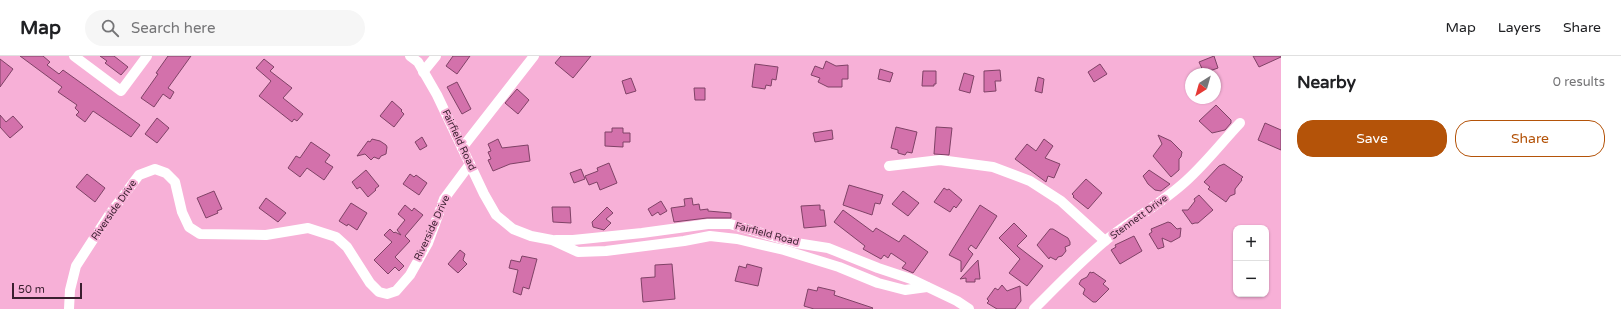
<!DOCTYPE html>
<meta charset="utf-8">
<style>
:root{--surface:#fff;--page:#f6f6f6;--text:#202124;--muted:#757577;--line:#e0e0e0;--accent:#b45309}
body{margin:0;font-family:"Varela Round",sans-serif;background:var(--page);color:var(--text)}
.controls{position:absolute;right:12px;bottom:12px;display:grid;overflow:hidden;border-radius:8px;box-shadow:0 1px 3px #0004}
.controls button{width:36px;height:36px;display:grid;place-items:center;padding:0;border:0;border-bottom:1px solid var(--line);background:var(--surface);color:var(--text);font:20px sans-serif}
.compass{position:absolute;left:1185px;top:12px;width:36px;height:36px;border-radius:50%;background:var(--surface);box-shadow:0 1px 3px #0004;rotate:217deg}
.scale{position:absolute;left:12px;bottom:10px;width:70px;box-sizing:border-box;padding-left:4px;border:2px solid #3a1f2f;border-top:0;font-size:11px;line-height:14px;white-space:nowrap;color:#3a1f2f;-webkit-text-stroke:3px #f7b0d7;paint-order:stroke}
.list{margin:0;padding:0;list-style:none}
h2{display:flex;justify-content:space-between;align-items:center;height:52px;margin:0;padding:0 16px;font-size:17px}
h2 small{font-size:13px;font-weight:400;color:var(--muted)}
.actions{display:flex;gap:8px;padding:12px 16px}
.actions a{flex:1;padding:9px 0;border:1px solid var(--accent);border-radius:16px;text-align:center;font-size:14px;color:var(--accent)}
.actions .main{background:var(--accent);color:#fff}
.icon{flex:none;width:22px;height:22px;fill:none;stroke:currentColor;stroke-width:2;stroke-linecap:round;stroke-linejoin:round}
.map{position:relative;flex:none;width:1281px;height:253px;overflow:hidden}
header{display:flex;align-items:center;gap:24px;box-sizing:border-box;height:56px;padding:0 20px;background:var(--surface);border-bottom:1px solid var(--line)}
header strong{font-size:19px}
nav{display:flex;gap:22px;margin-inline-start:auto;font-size:14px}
.search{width:280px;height:36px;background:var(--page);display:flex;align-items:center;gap:10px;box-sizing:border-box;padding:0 14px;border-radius:22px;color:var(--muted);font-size:15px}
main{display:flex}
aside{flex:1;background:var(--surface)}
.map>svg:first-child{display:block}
.building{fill:#d371ab;stroke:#7f4266}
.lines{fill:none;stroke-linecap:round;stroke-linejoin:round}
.street{stroke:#fff;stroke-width:10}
.labels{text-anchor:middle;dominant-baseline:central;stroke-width:4;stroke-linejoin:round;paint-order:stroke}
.street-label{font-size:10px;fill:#3a1f2f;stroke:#f7b0d7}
</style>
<header>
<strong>Map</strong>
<div class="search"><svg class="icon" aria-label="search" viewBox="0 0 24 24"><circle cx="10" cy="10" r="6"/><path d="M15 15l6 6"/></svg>Search here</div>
<nav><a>Map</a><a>Layers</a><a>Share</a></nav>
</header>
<main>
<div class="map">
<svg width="1281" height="253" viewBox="0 0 1281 253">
<rect width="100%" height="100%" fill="#f7b0d7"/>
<g class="building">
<polygon points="20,0 43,0 50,6 47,9 59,18 63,14 140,69 131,81 93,55 85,66 76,59 79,56 75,52 77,49 58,36 62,31"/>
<polygon points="100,0 114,0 128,11 121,19 105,7 107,5"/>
<polygon points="168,0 191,0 168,32 174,36 170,43 163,38 154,51 141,42 158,18 156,17"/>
<polygon points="453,0 470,0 457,18 446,10"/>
<polygon points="561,0 591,0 573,22 555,7"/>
<polygon points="1214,0 1218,12 1204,17 1199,6"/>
<polygon points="1253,0 1281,0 1281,1 1259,11"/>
<polygon points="0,3 13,13 0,31"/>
<polygon points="264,3 274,11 270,15 292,32 283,42 303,58 297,65 294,63 292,66 259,40 271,25 256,12"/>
<polygon points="826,5 836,10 848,9 848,23 842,23 842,31 828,31 818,26 820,22 811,19 815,10 823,13"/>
<polygon points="755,8 778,11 776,24 772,23 771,30 766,29 765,33 752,31"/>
<polygon points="1100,8 1107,18 1094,26 1088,16"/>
<polygon points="880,13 893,17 890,26 878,23"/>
<polygon points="1000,14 1001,25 995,25 996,35 984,36 984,15"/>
<polygon points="923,15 936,15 936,28 934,28 934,30 922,30"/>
<polygon points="964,17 974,20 970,37 959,34"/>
<polygon points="1038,21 1044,23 1042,37 1035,35"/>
<polygon points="631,22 636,35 626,38 622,25"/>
<polygon points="457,26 471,53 462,58 447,31"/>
<polygon points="694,32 705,32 705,44 695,44"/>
<polygon points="517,33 529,44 518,58 505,47"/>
<polygon points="392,45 402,54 401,55 404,58 394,71 380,60"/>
<polygon points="1216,49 1231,64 1231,67 1225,74 1212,77 1199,65"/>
<polygon points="0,59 6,66 13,60 23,71 10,82 0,71"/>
<polygon points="157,62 169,72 157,87 145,78"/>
<polygon points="1265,67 1281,74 1281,94 1258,84"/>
<polygon points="896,71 917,76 912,97 907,96 905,99 898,97 898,94 891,92"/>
<polygon points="936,71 952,72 949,99 934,98"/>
<polygon points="612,72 623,72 623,77 630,77 630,86 623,86 623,91 605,90 605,76 612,76"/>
<polygon points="832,74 833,83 815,86 813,77"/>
<polygon points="1158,79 1171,85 1182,96 1181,101 1179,103 1179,114 1171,121 1153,100 1162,88"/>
<polygon points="422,81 427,90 420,94 415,86"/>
<polygon points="372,83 380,85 386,89 387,91 386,98 381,100 379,103 374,101 371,104 365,98 357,100 368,85 370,86"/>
<polygon points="498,83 502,92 528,89 530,105 510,108 493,115 488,104 491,103 488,96 491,95 488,88"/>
<polygon points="1044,83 1053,90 1045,102 1060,108 1054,122 1048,120 1046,126 1015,103 1027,88 1036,95"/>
<polygon points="311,86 330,99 325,106 333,111 324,124 307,112 300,121 288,112 296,100 300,102"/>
<polygon points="609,107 617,127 600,134 597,126 589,129 585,120 598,115 597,112"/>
<polygon points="1224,108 1243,121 1241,123 1242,124 1235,133 1235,138 1230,140 1226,146 1208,133 1210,131 1204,126 1219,110"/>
<polygon points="581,113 585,123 574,127 570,117"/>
<polygon points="366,114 379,130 375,133 376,134 368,141 360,131 357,133 352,126"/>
<polygon points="1149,114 1170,128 1161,135 1155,134 1148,128 1143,120"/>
<polygon points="87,118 105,132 95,146 76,131"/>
<polygon points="410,118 414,121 416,119 427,127 419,139 403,128"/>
<polygon points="1086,123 1102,137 1088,153 1073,141 1074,140 1072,138"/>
<polygon points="849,129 883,139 880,148 875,147 872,159 843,149"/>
<polygon points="944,132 947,134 949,133 962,144 956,152 954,150 950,156 934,146"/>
<polygon points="214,135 222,153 217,155 218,157 206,162 197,142"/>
<polygon points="903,135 919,147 908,160 892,148"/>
<polygon points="1199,139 1213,154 1198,167 1195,167 1192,168 1182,154 1188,154 1195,145 1194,143"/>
<polygon points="266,142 286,157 278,166 259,152"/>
<polygon points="692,142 693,149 699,148 700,154 708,153 708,155 731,157 731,162 707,162 674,166 671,152 685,150 684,143"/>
<polygon points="661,145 667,155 660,159 658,156 652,160 648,153"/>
<polygon points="351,147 367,157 357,174 348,168 347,170 339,165"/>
<polygon points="405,149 412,155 414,152 423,159 405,180 410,185 395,201 404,210 399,215 395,211 388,218 374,204 392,186 384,179 390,173 394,177 395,176 401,179 397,174 405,164 398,158"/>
<polygon points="820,149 820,154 824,154 826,170 804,172 801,150"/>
<polygon points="980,149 997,160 976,193 971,189 968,193 973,198 961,216 961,205 949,199"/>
<polygon points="552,151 570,151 571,167 553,166"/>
<polygon points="607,151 613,157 606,163 611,167 604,174 593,171 592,166"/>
<polygon points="843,154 873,176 876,172 899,186 904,179 928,196 913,217 902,212 906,207 891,197 888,202 884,199 881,203 863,193 865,190 834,166"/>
<polygon points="1168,166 1171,167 1177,173 1181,172 1180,181 1171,186 1162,182 1164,191 1158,193 1149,178 1152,176 1151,173"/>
<polygon points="1014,167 1027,180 1017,190 1043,210 1027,230 1009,217 1020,203 999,182"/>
<polygon points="1050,173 1053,173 1061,178 1068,182 1070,186 1070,189 1065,191 1066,195 1062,200 1058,201 1056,204 1050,201 1049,203 1037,189"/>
<polygon points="1134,180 1142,195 1120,208 1111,194 1116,191 1115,189"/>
<polygon points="460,194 465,198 463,204 467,208 458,217 448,208"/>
<polygon points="522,200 537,203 529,233 523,231 521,239 513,236 518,214 509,212 511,204 520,206"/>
<polygon points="978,204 980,223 975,223 975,226 966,226 966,222 960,223"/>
<polygon points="672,208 675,243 643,246 641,222 655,221 655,209"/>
<polygon points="747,208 762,212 758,230 735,225 739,210 746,212"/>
<polygon points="1090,216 1092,217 1093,216 1106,225 1103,228 1109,233 1096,246 1093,246 1083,238 1085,233 1079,228 1081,224 1087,221"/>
<polygon points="1002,229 1007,235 1020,230 1021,245 1015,253 997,253 987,247 989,245 987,243 995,232 998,234"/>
<polygon points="818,231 835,235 834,239 873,252 872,253 814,253 804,250 808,233 817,235"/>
</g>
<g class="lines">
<g class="street">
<polyline points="74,0 121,35 147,0"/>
<polyline points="410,0 418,6 437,39 484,138 496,159 513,173 531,180 552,184 578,196 606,195 684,185 710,180 737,183 784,194 839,211 878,227 905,234 927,231"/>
<polyline points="423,16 436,0"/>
<polyline points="462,92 534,0"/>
<polyline points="889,110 940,104 993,111 1030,125 1061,145 1105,185"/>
<polyline points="556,184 573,184 642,177 708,168 730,168 796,187 828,192 878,212 911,223 957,245 969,253"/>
<polyline points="69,253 70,234 76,210 109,159 139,119 155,113 166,117 175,126 182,156 189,171 200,178 266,179 308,172 336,181 347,191 370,227 379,236 387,238 396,235 410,219 428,187 444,143 470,108"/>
<path d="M 1034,253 C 1057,230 1080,206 1105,185 C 1131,164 1161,148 1186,125 C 1206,107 1222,86 1240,67"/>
</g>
</g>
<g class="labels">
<g class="street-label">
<text transform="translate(459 84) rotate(65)">Fairfield Road</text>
<text transform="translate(114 154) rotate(-55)">Riverside Drive</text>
<text transform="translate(1139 161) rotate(-36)">Stennett Drive</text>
<text transform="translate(432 172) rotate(-65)">Riverside Drive</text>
<text transform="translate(767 178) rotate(15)">Fairfield Road</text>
</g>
</g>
</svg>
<div class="controls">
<button>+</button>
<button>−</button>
</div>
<svg class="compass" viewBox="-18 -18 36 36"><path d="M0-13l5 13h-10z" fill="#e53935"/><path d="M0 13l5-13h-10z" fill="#757577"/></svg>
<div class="scale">50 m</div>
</div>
<aside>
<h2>Nearby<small>0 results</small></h2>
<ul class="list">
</ul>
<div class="actions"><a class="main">Save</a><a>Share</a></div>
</aside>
</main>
